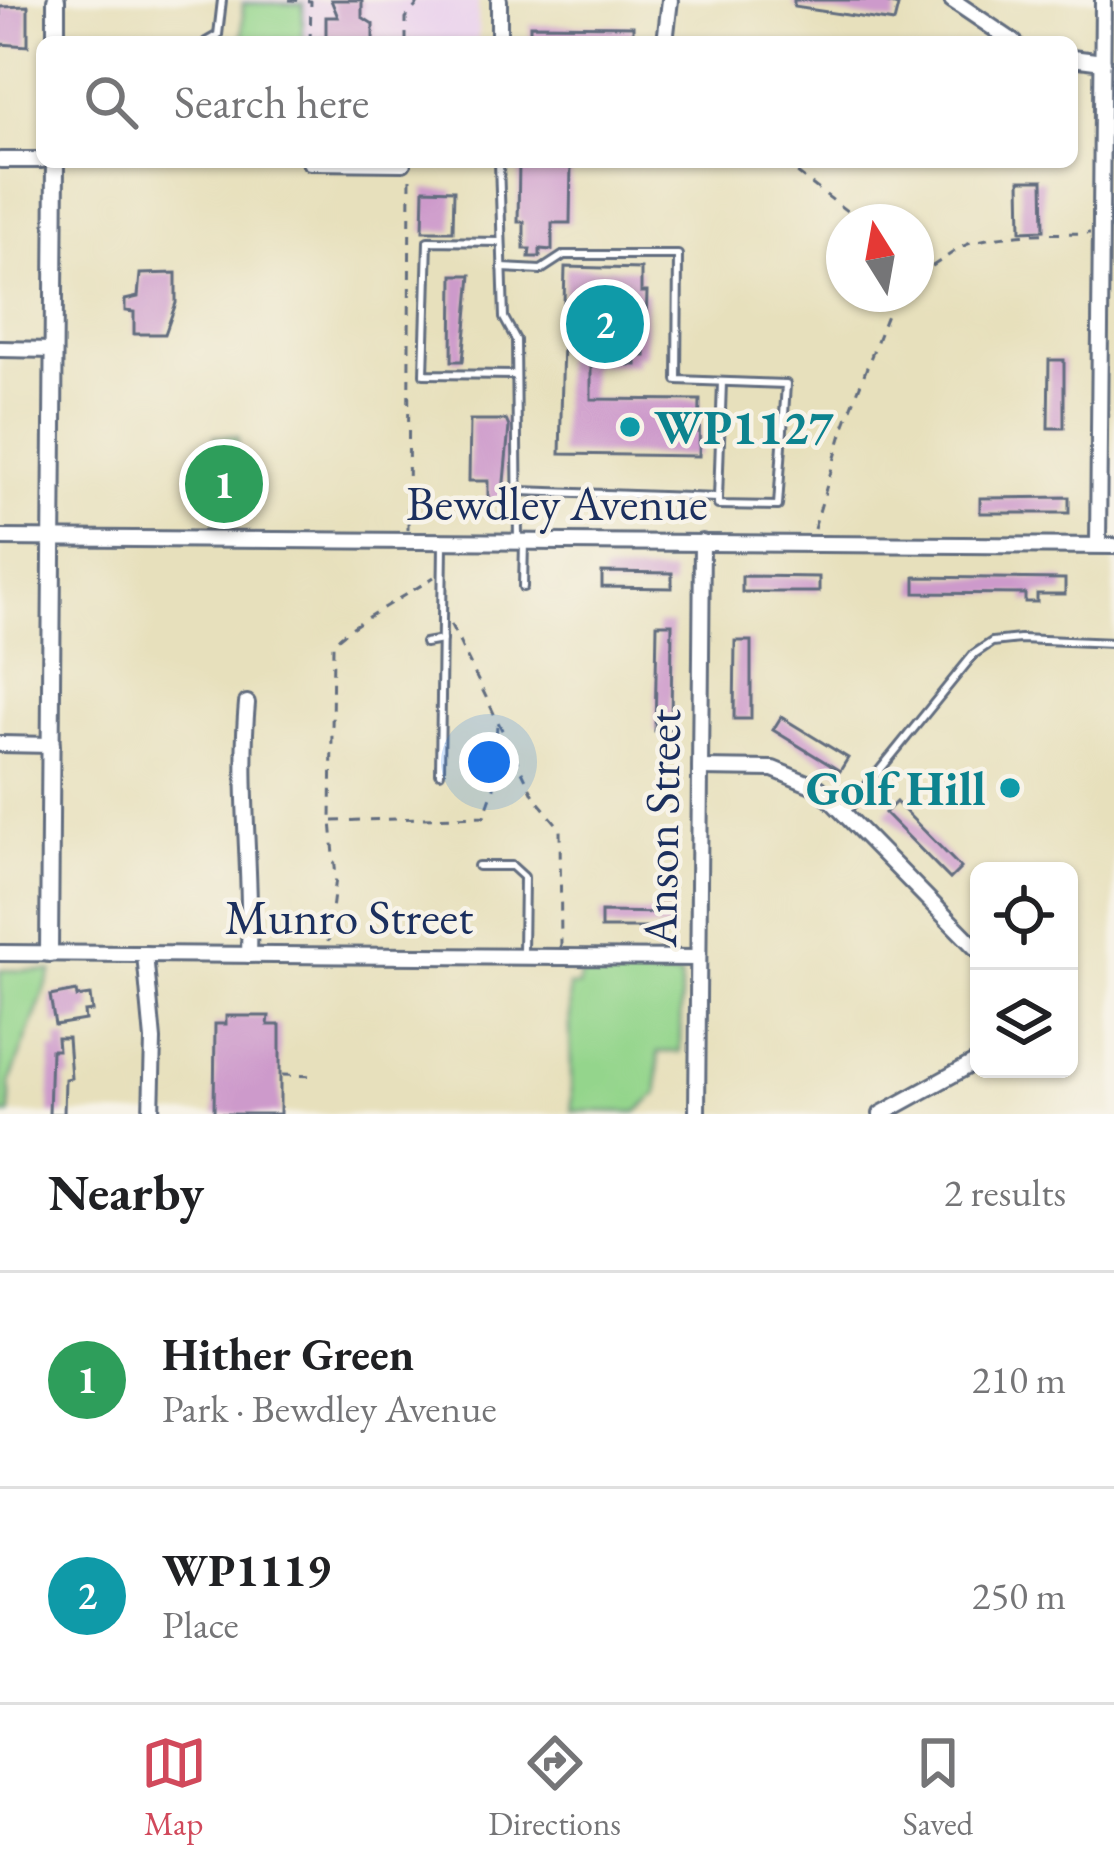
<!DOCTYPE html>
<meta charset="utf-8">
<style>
:root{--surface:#fff;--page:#f6f6f6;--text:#202124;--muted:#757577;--line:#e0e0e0;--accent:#d1495b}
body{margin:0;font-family:"EB Garamond",serif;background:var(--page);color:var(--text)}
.controls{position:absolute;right:36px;bottom:36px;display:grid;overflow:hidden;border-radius:18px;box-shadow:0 3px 9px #0004}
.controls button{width:108px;height:108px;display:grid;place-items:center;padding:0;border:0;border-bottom:3px solid var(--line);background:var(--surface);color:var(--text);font:60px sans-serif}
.compass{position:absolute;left:826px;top:204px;width:108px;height:108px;border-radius:50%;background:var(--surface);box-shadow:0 3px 9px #0004;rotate:349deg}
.you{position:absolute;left:489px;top:762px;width:42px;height:42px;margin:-30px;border:9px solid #fff;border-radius:50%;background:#1a73e8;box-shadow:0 0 0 18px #1a73e833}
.badge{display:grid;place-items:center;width:78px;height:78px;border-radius:50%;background:var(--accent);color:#fff;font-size:39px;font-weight:700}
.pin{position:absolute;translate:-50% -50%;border:6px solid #fff;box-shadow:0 3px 12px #0006}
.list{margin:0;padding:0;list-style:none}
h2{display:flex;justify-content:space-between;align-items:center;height:156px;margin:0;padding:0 48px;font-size:51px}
h2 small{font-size:39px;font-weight:400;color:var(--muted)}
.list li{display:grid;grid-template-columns:78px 1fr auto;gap:36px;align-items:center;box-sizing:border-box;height:216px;padding:0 48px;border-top:3px solid var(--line)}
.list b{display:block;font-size:45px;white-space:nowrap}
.list p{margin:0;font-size:39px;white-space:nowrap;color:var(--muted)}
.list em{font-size:39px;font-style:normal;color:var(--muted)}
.icon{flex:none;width:66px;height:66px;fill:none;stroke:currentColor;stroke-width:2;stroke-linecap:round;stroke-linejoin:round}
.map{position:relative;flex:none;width:1114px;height:1114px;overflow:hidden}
.search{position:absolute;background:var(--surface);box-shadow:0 3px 9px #0004;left:36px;right:36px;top:36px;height:132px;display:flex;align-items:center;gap:30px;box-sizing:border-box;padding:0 42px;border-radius:18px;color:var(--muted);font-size:45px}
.sheet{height:588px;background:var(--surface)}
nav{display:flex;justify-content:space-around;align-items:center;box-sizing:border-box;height:168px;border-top:3px solid var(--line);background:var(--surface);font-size:33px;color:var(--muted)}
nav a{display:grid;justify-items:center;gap:6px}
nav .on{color:var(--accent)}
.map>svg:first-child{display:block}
.built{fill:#ead1ed}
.green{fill:#94d58c;stroke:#588275;stroke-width:3}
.building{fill:#cd9acb}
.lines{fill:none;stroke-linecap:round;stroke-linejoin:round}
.service-casing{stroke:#626d7f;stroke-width:12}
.minor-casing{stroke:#626d7f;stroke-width:20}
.tertiary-casing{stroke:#626d7f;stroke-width:22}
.path{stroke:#626d7f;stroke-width:3;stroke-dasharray:9 9;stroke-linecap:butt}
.service{stroke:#fff;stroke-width:6}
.minor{stroke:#fff;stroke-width:14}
.tertiary{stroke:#fff;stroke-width:16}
.culture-dot{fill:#0f9aa8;stroke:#f7f3e8;stroke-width:4.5}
.labels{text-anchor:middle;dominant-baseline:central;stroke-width:9;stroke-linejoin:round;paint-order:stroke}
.culture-label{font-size:48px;font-weight:bold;fill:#0d838f;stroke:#f7f3e8;text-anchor:start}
.street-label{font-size:48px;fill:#1b2f5e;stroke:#f7f3e8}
</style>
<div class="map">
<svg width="1114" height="1114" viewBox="0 0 1114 1114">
<rect width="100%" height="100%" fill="#f7f3e8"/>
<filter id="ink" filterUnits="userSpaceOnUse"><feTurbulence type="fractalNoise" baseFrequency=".00833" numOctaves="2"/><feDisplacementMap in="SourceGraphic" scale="24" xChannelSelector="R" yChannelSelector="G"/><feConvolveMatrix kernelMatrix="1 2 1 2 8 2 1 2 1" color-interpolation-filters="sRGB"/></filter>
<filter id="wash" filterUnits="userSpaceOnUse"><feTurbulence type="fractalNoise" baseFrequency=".004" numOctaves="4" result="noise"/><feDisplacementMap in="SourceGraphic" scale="48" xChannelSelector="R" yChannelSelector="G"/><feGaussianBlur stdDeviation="2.7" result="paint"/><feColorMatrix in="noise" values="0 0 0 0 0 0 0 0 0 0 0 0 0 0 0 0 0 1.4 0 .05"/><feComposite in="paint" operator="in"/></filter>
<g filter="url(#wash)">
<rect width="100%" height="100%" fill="#e7e0bc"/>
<rect class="built" x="241" y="0" width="237" height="42"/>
<g class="green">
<polygon points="243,3 303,4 303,42 242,42"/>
<polygon points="215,437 238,437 233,523 215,523"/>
<polygon points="0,970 52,971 10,1082 10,1114 0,1114"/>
<polygon points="580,975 681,976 680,1052 658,1052 658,1093 637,1112 572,1111 569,986 579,986"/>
</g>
<g id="blocks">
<g class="building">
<polygon points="331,0 362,0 362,17 373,24 373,42 326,42 326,17 338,17"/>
<polygon points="794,0 878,0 898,6 894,22 794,7"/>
<polygon points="28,6 28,46 0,44 0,7"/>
<polygon points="530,25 633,26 633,41 530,40"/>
<polygon points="519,162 571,162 570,223 552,223 552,250 540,249 540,257 529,257 530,249 524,249 524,222 518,222"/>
<polygon points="1020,180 1043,180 1044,230 1021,231"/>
<polygon points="424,189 454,190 453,231 423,231"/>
<polygon points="565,267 641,269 641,292 647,292 645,356 636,356 636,365 591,364 591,399 700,400 699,456 560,454"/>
<polygon points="176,273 176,303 165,334 134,334 134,312 125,311 125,300 138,297 140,274"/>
<polygon points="453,275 471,275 463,361 452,361"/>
<polygon points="1049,360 1064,360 1064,428 1048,428"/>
<polygon points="470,420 506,420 509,427 502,504 488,504 488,481 469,481"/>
<polygon points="1069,497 1069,513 980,513 980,498"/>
<polygon points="602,572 672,573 672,588 602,587"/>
<polygon points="742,576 819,577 819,592 742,592"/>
<polygon points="915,577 1065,579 1065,594 1037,594 1037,602 1025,602 1025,594 915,593"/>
<polygon points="657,624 672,624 671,731 655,731"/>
<polygon points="735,641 751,641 751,719 734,719"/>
<polygon points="781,717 848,758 840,771 773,730"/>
<polygon points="896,802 961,868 950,879 885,813"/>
<polygon points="601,912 670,913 670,928 601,928"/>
<polygon points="76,991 77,997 90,995 92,1011 84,1012 85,1020 55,1025 50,996"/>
<polygon points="226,1016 269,1016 268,1025 280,1025 280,1114 214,1114 215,1024 226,1024"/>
<polygon points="57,1038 68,1038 71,1078 65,1079 64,1114 49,1114 51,1050 58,1050"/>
</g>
</g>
</g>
<g filter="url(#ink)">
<use href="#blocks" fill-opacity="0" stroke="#626d7f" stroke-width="3"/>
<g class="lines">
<g class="service-casing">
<g id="service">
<polyline points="206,42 218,35 222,0"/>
<polyline points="499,162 504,318 516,340 518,541"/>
<polyline points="500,242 428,241 424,374 516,375"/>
<polyline points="502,268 541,270 564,255 678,255 677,380 786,384 778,506 718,505 718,498 520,491"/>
<polyline points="718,498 722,382"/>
<polyline points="523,587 524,542"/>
<polyline points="425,643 442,640"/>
<polyline points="440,773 443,544"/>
<polyline points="845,813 974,654 992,642 1020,639 1114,643"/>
<polyline points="478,866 512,866 524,877 523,953"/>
</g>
</g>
<g class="minor-casing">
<g id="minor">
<polyline points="499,0 499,42"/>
<polyline points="952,0 1014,42"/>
<polyline points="665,42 670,0"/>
<polyline points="1072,58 1103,62"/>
<polyline points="0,160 42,160"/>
<polyline points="310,162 403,163"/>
<polyline points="0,349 53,350"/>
<polyline points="0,538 1114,546"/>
<polyline points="1098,544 1103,0"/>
<path d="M 247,703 C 239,788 252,870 249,955"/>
<polyline points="0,744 52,745"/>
<polyline points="700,768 773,769 819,788 979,951"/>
<polyline points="0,953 698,958"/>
<polyline points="145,954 153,1040 151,1114"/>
<polyline points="697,1114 702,542"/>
<polyline points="881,1114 979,1060"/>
</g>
</g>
<g class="tertiary-casing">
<g id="tertiary">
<polyline points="56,42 56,0"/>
<polyline points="49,953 55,162"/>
</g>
</g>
<g class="path">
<polyline points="289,0 311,1 310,42"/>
<polyline points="406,42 406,18 421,0"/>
<polyline points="783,162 861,222"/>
<path d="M 916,274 C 937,267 955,247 974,242 C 1012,232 1052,234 1090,233"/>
<polyline points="814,529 844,427 895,294"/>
<polyline points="408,530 410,174"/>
<polyline points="451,625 535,798 560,828 561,947"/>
<polyline points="333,821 484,816 494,788 497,723"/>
<path d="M 328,942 L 336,878 L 331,821 L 333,645 C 339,630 413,592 434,577"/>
<polyline points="282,1075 314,1076"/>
</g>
<use href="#service" class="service"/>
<use href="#minor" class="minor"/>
<use href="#tertiary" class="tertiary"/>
</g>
</g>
<g class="culture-dot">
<circle cx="630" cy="427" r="12"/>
<circle cx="1010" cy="788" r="12"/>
</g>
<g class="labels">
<g class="culture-label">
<text x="654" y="427">WP1127</text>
<text x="986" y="788" text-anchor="end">Golf Hill</text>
</g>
<g class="street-label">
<text x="557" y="503">Bewdley Avenue</text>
<text transform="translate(661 828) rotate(-89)">Anson Street</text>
<text x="349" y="917">Munro Street</text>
</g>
</g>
</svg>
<div class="controls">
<button><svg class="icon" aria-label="locate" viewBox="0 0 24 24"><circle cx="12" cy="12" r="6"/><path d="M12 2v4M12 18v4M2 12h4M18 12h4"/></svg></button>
<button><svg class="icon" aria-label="layers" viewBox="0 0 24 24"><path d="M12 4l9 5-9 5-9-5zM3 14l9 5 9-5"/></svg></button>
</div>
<svg class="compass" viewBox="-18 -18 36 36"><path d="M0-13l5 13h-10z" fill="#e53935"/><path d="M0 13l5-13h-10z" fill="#757577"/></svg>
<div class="you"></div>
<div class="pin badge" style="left:224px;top:484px;background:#2e9e5b">1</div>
<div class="pin badge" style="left:605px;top:324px;background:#0f9aa8">2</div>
<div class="search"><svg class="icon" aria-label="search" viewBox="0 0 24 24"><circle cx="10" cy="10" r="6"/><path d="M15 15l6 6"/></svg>Search here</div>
</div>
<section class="sheet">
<h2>Nearby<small>2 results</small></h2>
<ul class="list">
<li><span class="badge" style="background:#2e9e5b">1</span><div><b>Hither Green</b><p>Park · Bewdley Avenue</p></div><em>210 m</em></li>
<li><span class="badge" style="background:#0f9aa8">2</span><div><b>WP1119</b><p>Place</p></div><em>250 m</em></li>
</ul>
</section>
<nav>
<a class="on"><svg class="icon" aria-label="map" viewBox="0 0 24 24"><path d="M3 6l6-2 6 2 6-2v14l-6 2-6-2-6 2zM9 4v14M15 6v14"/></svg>Map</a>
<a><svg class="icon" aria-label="directions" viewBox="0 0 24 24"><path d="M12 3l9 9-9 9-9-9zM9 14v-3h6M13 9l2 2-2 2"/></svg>Directions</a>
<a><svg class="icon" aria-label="saved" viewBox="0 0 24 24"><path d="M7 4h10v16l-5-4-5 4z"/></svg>Saved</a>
</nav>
